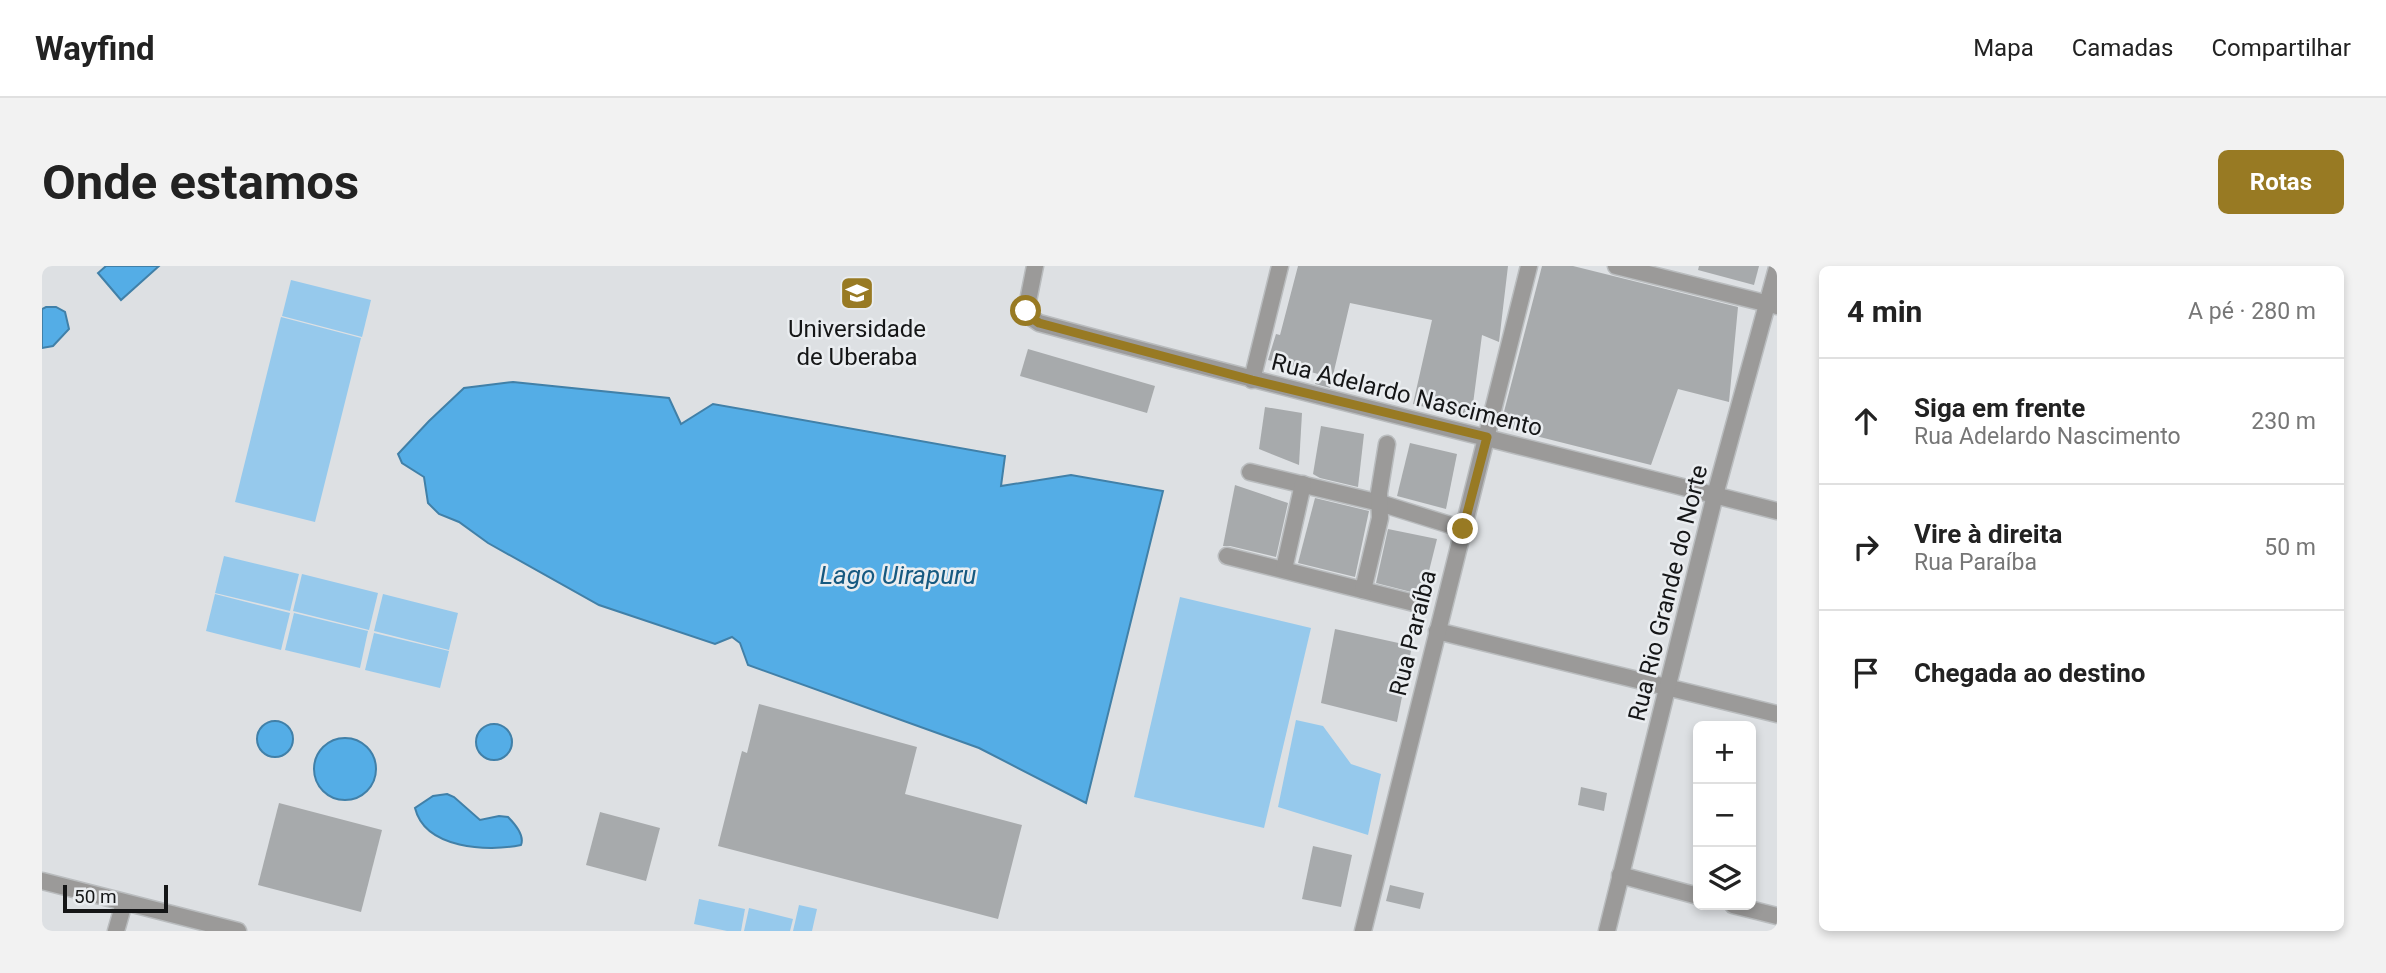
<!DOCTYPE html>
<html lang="pt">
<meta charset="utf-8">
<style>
:root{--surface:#fff;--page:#f2f2f2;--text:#222;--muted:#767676;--line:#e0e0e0;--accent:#987a23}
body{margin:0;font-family:Roboto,sans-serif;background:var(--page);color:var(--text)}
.controls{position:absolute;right:21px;bottom:21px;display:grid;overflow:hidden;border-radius:10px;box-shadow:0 4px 10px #0003}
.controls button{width:63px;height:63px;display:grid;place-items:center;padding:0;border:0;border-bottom:2px solid var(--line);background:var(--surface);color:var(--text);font:35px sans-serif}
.scale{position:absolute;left:21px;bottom:18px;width:105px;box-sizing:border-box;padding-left:7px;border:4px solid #151617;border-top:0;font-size:19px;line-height:24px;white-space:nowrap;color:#151617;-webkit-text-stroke:5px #eaedf0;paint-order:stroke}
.stop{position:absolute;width:21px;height:21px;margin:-16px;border:5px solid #987a23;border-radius:50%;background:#fff}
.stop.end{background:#987a23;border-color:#fff;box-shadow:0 2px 7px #0008}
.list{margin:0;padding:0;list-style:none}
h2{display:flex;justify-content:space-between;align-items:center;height:91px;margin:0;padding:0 28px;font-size:30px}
h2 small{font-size:23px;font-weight:400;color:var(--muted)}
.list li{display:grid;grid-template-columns:46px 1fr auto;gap:21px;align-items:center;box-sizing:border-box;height:126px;padding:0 28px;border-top:2px solid var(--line)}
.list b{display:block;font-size:26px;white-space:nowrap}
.list p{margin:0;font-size:23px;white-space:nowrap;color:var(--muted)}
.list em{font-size:23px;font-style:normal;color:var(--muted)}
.icon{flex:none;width:38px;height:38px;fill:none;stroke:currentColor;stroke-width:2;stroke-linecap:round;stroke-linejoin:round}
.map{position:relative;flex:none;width:1735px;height:665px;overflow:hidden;border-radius:10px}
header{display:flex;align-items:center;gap:42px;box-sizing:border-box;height:98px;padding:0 35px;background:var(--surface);border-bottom:2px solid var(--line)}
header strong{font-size:33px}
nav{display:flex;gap:38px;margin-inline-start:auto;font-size:24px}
.intro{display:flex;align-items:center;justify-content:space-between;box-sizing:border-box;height:168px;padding:0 42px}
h1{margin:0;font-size:49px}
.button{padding:18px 32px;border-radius:10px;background:var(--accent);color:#fff;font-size:24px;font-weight:700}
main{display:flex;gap:42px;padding:0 42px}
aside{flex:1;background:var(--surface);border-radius:10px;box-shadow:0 4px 10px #0003}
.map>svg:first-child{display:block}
.green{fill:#96c9ec}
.water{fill:#54ade6;stroke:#4180a8;stroke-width:2}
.building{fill:#a7aaac}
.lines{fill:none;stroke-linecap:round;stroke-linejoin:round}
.minor-casing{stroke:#b9bcbe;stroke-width:19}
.minor{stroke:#9b9a99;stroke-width:16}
.route{stroke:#987a23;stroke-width:9}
.labels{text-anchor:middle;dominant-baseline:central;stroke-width:5;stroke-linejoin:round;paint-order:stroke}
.poi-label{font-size:24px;fill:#151617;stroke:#eaedf0}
.street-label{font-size:24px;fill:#151617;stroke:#eaedf0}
.water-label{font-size:26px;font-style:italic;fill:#165980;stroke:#eaedf0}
</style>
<header>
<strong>Wayfind</strong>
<nav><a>Mapa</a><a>Camadas</a><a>Compartilhar</a></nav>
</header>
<div class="intro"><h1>Onde estamos</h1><a class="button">Rotas</a></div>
<main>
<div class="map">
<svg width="1735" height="665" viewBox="0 0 1735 665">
<rect width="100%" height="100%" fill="#dde0e3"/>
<g class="green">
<polygon points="249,14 329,34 320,71 240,50"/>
<polygon points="239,51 319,72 273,256 193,236"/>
<polygon points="182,290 257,308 248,345 173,327"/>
<polygon points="260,308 336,327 327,364 251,345"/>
<polygon points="173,328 248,347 239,384 164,365"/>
<polygon points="341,328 416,347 407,384 332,365"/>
<polygon points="1138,331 1269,362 1222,562 1092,531"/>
<polygon points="252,347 326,365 318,402 243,384"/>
<polygon points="332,367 407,385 398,422 323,404"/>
<polygon points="1254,454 1281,460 1309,498 1339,508 1326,569 1236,541"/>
<polygon points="657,633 703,643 699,665 685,665 652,658"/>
<polygon points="757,639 775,643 770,665 751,665"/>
<polygon points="707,642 751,653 748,665 702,665"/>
</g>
<g class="water">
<polygon points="64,0 117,0 79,34 56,7"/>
<polygon points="4,41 14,41 23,46 27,63 11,80 0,82 0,43"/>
<polygon points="471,116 627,132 639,158 671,138 963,190 959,220 1029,209 1121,225 1044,537 937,482 706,399 698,377 690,371 673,378 557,339 446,277 417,256 397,248 386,237 382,211 360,197 356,188 387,155 422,122"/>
<circle cx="233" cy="473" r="18"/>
<circle cx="452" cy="476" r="18"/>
<circle cx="303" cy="503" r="31"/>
<path d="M 405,528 L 412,531 L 438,554 L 457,550 L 466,551 C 473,558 483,569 479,579 C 446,586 383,583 373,542 L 391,530 Z"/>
</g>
<g class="building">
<polygon points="1256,0 1466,0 1457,76 1440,69 1429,153 1371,138 1390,54 1308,37 1288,122 1273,118 1276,108 1226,94 1234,68 1238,69"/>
<polygon points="1500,0 1531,0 1696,41 1687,136 1636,123 1609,199 1458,161"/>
<polygon points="1657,0 1717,0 1712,19 1656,4"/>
<polygon points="986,83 1113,120 1105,147 978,110"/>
<polygon points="1223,141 1260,147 1257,199 1217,183"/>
<polygon points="1279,160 1322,168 1316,221 1278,212 1271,208"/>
<polygon points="1368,177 1415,188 1404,243 1355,230"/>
<polygon points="1193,219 1246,237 1234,291 1188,280 1181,280"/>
<polygon points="1273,232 1327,245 1313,311 1256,297"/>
<polygon points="1346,263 1395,273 1381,329 1334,317"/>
<polygon points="1293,363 1370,380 1355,456 1279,437"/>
<polygon points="717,438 875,481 863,528 980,559 956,653 676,580 700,485 705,487"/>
<polygon points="1539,521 1565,527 1562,545 1536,539"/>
<polygon points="237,537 340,564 319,646 216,619"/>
<polygon points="558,546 618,562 604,615 544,599"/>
<polygon points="1271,580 1310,589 1299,641 1260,633"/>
<polygon points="1348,619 1382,627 1378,643 1344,635"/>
</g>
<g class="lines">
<g class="minor-casing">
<g id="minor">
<path d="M 993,0 L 984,45 L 987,50 L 997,57 C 1242,123 1489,182 1735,245"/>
<polyline points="1574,0 1735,40"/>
<polyline points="1210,114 1238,0"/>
<polyline points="1208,206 1338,237 1421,263"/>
<polyline points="1185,290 1376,338"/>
<polyline points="1242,303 1261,218"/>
<polyline points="1321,324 1338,252 1337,227 1345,178"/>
<polyline points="1395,365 1735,448"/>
<polyline points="1578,609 1656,630"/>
<polyline points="0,615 196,665"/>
<polyline points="1691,639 1735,650"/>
<polyline points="74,665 82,637"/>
<polyline points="1321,665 1487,0"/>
<polyline points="1565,665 1673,229 1735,2"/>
</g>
</g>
<use href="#minor" class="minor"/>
</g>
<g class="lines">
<polyline class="route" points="984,45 987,50 997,57 1210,114 1445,171 1421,263"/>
</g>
<defs>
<g id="university-square" transform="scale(1.75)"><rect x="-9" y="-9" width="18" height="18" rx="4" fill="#987a23" stroke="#eaedf0"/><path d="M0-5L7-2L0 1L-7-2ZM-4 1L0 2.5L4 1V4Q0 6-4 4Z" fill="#fff"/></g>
</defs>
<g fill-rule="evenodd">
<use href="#university-square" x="815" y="27"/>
</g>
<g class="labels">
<g class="poi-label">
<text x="815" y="63">Universidade<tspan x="815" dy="28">de Uberaba</tspan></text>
</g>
<g class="street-label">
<text transform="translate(1365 129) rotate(14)">Rua Adelardo Nascimento</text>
<text transform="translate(1626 327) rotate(-76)">Rua Rio Grande do Norte</text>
<text transform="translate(1371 367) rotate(-76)">Rua Paraíba</text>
</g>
<g class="water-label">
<text x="856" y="309">Lago Uirapuru</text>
</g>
</g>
</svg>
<div class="controls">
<button>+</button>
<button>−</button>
<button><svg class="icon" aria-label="layers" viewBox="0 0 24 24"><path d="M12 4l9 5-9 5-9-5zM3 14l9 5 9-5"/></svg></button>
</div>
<div class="scale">50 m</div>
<div class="stop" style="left:984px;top:45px"></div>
<div class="stop end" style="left:1421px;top:263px"></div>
</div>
<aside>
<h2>4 min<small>A pé · 280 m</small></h2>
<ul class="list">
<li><svg class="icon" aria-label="ahead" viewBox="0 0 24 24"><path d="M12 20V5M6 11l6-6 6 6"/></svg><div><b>Siga em frente</b><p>Rua Adelardo Nascimento</p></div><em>230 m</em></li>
<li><svg class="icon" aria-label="right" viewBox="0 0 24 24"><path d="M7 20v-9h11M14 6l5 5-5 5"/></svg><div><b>Vire à direita</b><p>Rua Paraíba</p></div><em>50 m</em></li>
<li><svg class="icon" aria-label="arrive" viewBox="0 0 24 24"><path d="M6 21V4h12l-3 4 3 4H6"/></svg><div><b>Chegada ao destino</b></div></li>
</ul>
</aside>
</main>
